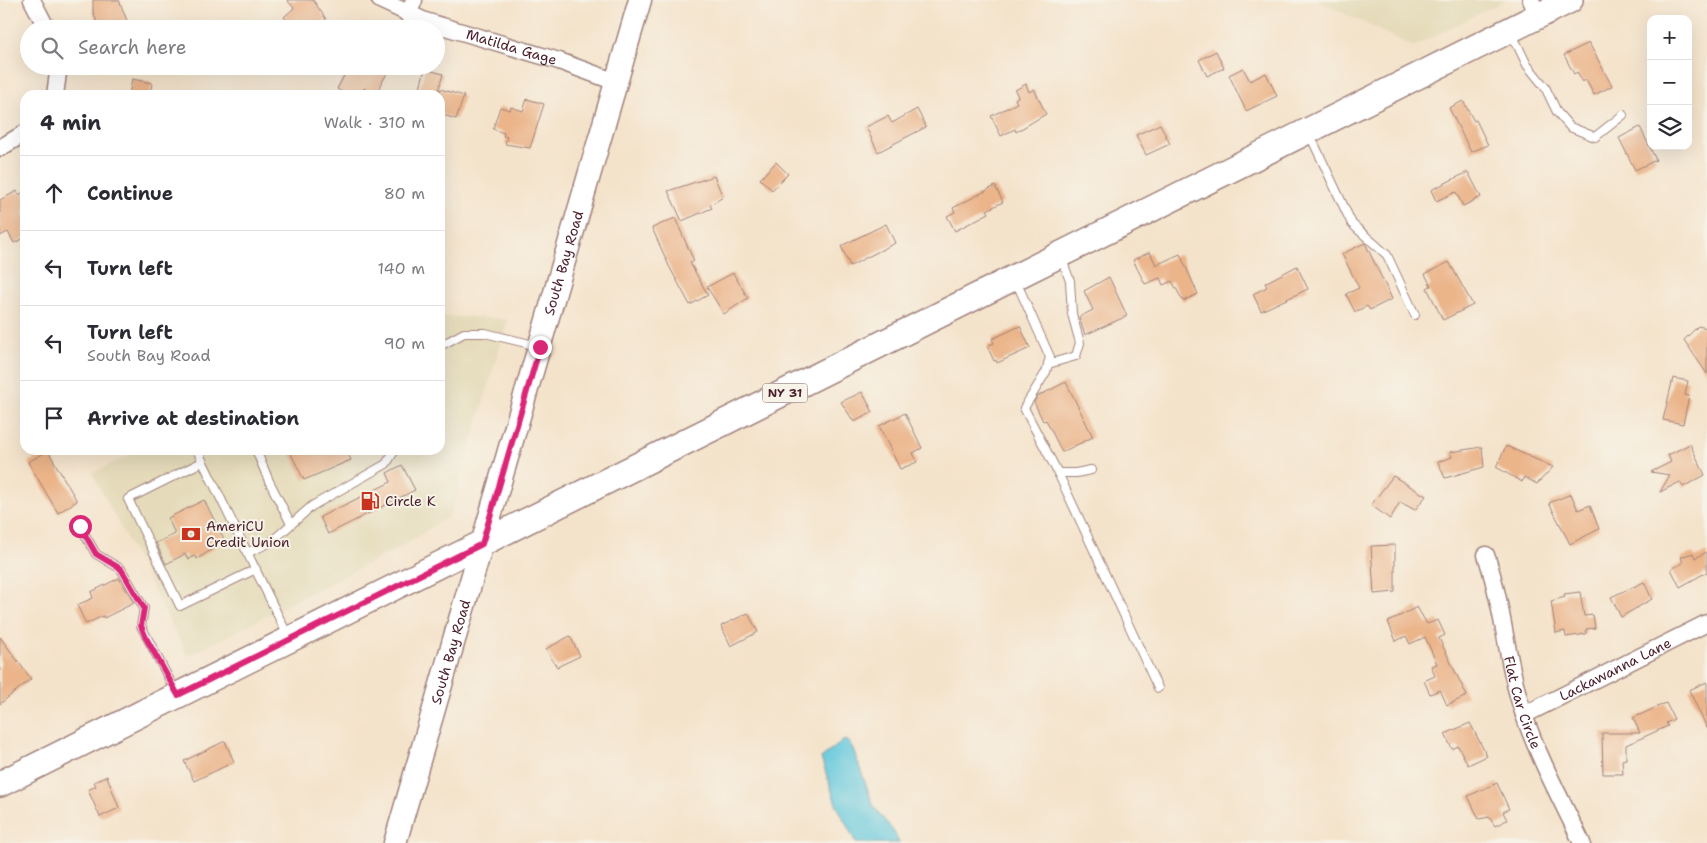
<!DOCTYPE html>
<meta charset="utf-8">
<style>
:root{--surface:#fff;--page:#f2f2f3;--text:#2b2b33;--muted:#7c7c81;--line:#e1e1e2}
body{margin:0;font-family:"Shantell Sans",sans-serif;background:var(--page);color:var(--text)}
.controls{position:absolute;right:15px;top:15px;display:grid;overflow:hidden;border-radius:10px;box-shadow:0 5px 20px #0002}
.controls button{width:45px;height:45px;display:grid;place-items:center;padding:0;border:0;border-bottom:1px solid var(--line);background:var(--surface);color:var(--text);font:25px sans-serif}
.stop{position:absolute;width:15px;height:15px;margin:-11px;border:4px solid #db2777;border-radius:50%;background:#fff}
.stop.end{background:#db2777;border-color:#fff;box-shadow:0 1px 5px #0008}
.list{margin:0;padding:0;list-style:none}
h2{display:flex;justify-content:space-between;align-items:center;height:65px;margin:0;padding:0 20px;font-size:21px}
h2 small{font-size:16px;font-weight:400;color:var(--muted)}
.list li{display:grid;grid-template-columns:32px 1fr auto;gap:15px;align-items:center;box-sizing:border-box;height:75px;padding:0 20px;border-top:1px solid var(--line)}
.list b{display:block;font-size:19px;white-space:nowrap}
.list p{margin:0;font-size:16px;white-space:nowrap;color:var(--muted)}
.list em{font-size:16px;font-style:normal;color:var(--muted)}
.icon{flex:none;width:28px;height:28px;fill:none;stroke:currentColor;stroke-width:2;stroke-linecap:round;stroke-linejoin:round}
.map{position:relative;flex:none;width:1707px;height:843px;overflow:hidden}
.search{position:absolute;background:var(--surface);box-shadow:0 5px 20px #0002;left:20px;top:20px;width:425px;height:55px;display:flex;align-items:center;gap:12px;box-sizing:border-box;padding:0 18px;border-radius:28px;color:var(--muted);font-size:19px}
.panel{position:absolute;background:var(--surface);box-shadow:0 5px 20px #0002;left:20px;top:90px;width:425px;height:365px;border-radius:15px}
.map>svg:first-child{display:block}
.built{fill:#e5dbba}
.water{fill:#60c7dc;stroke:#557384}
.building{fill:#ebb489}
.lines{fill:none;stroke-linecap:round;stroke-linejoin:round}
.lane-casing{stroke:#9f817b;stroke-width:10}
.street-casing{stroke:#9f817b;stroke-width:19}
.secondary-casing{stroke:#9f817b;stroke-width:25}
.primary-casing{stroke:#9f817b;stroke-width:28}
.lane{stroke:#fff;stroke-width:8}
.street{stroke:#fff;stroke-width:16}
.secondary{stroke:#fff;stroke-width:22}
.primary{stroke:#fff;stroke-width:25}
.route{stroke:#db2777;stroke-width:6}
.labels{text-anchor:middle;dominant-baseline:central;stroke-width:4;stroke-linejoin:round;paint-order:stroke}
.shield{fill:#f7f3e8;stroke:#7e5f64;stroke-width:1}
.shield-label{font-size:12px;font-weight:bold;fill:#4a1f2b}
.street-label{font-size:14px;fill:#4a1f2b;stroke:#f7f3e8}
.poi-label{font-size:14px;fill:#4a1f2b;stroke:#f7f3e8;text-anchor:start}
</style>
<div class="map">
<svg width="1707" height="843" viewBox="0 0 1707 843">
<rect width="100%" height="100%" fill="#f7f3e8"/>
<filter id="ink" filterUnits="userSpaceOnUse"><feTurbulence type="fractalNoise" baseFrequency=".02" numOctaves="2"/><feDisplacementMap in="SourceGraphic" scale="10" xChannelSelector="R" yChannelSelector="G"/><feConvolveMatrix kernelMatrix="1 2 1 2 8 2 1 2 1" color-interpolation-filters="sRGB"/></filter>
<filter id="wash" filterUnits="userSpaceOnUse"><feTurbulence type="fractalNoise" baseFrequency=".0096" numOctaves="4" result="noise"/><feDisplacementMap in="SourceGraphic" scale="20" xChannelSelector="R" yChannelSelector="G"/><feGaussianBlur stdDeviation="1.12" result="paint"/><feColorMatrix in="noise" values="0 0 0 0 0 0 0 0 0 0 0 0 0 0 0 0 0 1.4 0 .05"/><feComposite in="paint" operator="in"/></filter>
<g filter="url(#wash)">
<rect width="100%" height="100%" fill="#f4e3cb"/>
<g class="built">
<polygon points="1317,0 1506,0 1413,47"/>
<polygon points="440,317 480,317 508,320 450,515 410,542 188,656 92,473 140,450 440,450"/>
</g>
<polygon class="water" points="844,740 849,742 853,749 874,807 894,832 899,843 856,843 836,804 821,758"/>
<g id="blocks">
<g class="building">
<polygon points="93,0 119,0 129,26 121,29 99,29 93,11"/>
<polygon points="287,0 313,0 326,19 324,21 330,29 294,29 284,17 294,8"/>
<polygon points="1589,43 1612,86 1594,95 1586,80 1582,82 1577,72 1574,74 1564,55"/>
<polygon points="1216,51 1224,68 1207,76 1199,60"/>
<polygon points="349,66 391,66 375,95 364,88 360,95 348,95 337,89"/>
<polygon points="1243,68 1250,81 1266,73 1277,96 1246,111 1229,75"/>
<polygon points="425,69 443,74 437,95 418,95"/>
<polygon points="132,79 152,83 150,95 129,95"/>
<polygon points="1026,84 1029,92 1034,89 1046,114 1016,132 1015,129 1001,136 991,116 1017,103 1015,99 1018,97 1015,90"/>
<polygon points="440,89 464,96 456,119 440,114"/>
<polygon points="527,99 544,104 530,148 505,144 507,137 503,136 504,133 493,129 500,107 510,110 511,107 523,111"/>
<polygon points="1463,101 1474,121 1476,120 1488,145 1471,152 1449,108"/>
<polygon points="917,109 926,127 878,152 866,127 888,116 892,123"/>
<polygon points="1160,124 1170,144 1146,155 1136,135"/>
<polygon points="1640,127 1656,160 1635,170 1619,138"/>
<polygon points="776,162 788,174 772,190 760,179"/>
<polygon points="1468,172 1481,197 1463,206 1456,192 1436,201 1431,190"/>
<polygon points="714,176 723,197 710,205 712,208 682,221 668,191"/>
<polygon points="995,186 1003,202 987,210 989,213 955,231 947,216 955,212 953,208"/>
<polygon points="17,191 19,195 25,191 25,238 14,243 8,232 0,236 0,200"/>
<polygon points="675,218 694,261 690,263 708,295 690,305 669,266 652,228"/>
<polygon points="886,224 895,243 850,266 841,246"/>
<polygon points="1365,243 1392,299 1370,310 1367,306 1355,312 1346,294 1359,288 1342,254"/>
<polygon points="1150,252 1156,265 1180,254 1198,294 1183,301 1172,281 1163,285 1160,278 1145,284 1133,260"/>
<polygon points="1449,262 1473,305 1443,320 1427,288 1431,286 1425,274"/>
<polygon points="1297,266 1308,289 1261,311 1253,294 1267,287 1265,283"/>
<polygon points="733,273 748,298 724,314 707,287"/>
<polygon points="1109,277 1127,316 1085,335 1079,317 1093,310 1084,291"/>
<polygon points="1020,326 1030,348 997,363 996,360 994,361 987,346 994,343 992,339"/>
<polygon points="1698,326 1707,328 1707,374 1684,340"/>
<polygon points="1673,378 1688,381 1685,395 1689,396 1683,424 1663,420"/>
<polygon points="1066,382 1093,437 1062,452 1046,420 1043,421 1034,402 1038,396"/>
<polygon points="862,392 873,412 854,422 841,402"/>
<polygon points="905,413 922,448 913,453 917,462 900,469 879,426"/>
<polygon points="1690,444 1705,475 1683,487 1680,482 1660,492 1670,475 1651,472 1671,462 1668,455"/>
<polygon points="1506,446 1553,467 1537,484 1524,477 1522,482 1496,467"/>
<polygon points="1482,447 1484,467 1445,478 1438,462 1452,457 1450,452"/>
<polygon points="289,450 346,450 351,460 304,480"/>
<polygon points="48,451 77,501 58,513 28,462"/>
<polygon points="402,465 415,490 328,534 320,517 391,482 387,473"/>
<polygon points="1393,476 1426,496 1415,510 1400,502 1390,519 1371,505"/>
<polygon points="1571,494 1578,510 1590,505 1599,529 1570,544 1549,503"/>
<polygon points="204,500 225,541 197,559 195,556 188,559 185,554 166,564 156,543 175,534 168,518"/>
<polygon points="1395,545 1395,592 1374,594 1371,546"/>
<polygon points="1707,552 1707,572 1680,587 1671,569 1683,563 1681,557 1693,553 1695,558"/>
<polygon points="119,578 134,603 104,618 103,616 86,624 77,605 93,598 91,592"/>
<polygon points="1644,582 1652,599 1621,617 1611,597"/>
<polygon points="1580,592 1584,616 1593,615 1595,628 1586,629 1586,634 1566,637 1565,631 1556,633 1551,601 1565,597 1564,594"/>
<polygon points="1417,607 1427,624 1438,620 1445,635 1439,638 1467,696 1447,705 1440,690 1430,694 1424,681 1435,676 1431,666 1437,664 1425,637 1410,644 1406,636 1396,641 1388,622"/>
<polygon points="748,613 758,632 731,646 721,626"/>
<polygon points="570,636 580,656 557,667 546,649"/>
<polygon points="0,637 31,679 0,704"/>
<polygon points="1707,682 1707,728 1689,690"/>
<polygon points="1666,703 1674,719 1666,723 1668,726 1626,745 1626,759 1622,760 1623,774 1603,774 1602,733 1640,733 1633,718"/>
<polygon points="1470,723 1487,756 1468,765 1458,746 1452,749 1445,734"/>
<polygon points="225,741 234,762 194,781 184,761"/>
<polygon points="107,776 119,808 100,817 88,790 96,786 94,782"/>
<polygon points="1497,783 1509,809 1503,812 1507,820 1495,826 1489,817 1479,819 1468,796"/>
</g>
</g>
</g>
<g filter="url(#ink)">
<use href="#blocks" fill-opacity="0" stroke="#9f817b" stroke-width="1"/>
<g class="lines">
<g class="lane-casing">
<g id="lane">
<polyline points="1512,34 1527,65 1545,87 1557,112 1570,127 1595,137 1623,115"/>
<polyline points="1309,133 1352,224 1387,255 1415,315"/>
<polyline points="1015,279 1050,357 1046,372 1024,408 1058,473 1076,473 1091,470"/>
<polyline points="440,346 464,333 485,333 538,346"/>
<polyline points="1048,364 1076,356 1080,343 1072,314 1070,281 1061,257"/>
<polyline points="197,450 288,636"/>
<polyline points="256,450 269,481 291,524"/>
<polyline points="202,462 128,499 180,606 256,569"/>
<polyline points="1058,473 1158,688"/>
<polyline points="80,526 96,554 121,569 144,608 141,626 176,692"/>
<polyline points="247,553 271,542 312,506 386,464 395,450"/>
</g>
</g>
<g class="street-casing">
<g id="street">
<polyline points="32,0 47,29"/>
<path id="s1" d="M 380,0 L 425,21 L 559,61 L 616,82"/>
<polyline points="1531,0 1538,16"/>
<polyline points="408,15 414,0"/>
<polyline points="55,95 59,66"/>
<polyline points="0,148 25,133"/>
<path id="s2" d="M 1486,555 C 1504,607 1506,663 1524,715 C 1539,759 1562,801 1582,843"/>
<path id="s3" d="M 1524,715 L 1707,623"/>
</g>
</g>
<g class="secondary-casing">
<g id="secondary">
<path id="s4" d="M 395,843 L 640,0"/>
</g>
</g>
<g class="primary-casing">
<polyline id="primary" points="0,784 1570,0"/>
</g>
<use href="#lane" class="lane"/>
<use href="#street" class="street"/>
<use href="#secondary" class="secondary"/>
<use href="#primary" class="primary"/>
</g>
</g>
<g class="lines" filter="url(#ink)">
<polyline class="route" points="80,526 96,554 121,569 144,608 141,626 146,638 178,695 482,544 540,347"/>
</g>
<defs>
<g id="fuel-bare" transform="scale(1.5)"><path d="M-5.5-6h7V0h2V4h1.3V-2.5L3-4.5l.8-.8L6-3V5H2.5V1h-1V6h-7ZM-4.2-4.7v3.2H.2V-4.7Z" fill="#c8321e" stroke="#f7f3e8" stroke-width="2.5" paint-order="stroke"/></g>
<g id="bank-bare" transform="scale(1.5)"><path d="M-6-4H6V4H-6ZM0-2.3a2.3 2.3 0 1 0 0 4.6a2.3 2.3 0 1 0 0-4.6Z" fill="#c8321e" stroke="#f7f3e8" stroke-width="2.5" paint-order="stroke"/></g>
</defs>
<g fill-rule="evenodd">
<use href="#fuel-bare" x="370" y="501"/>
<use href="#bank-bare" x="191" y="534"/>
</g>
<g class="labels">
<rect class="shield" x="762.5" y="383.5" width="45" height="19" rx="4"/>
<g class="shield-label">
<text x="785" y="393">NY 31</text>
</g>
<g class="street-label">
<text stroke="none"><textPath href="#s1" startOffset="140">Matilda Gage</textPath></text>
<text stroke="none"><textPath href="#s4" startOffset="604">South Bay Road</textPath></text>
<text stroke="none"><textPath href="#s4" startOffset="199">South Bay Road</textPath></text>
<text stroke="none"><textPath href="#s3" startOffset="102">Lackawanna Lane</textPath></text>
<text stroke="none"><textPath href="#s2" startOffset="152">Flat Car Circle</textPath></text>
</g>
<g class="poi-label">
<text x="385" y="501">Circle K</text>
<text x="206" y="526">AmeriCU<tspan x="206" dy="16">Credit Union</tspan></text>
</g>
</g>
</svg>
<div class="controls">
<button>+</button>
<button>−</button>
<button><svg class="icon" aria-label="layers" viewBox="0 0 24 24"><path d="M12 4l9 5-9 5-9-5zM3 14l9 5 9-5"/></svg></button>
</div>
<div class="stop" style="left:80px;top:526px"></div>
<div class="stop end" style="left:540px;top:347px"></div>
<div class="search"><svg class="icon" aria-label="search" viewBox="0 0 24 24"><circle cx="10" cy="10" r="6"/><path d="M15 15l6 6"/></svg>Search here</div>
<section class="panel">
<h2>4 min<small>Walk · 310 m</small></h2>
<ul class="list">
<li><svg class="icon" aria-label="ahead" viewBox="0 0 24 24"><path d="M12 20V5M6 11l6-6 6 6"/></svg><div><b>Continue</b></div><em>80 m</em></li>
<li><svg class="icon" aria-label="left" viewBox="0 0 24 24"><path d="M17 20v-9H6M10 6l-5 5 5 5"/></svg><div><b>Turn left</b></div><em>140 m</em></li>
<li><svg class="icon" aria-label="left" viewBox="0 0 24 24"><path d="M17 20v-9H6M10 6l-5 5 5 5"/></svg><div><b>Turn left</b><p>South Bay Road</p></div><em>90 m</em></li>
<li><svg class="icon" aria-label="arrive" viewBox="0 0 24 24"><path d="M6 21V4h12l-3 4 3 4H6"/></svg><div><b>Arrive at destination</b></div></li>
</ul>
</section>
</div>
